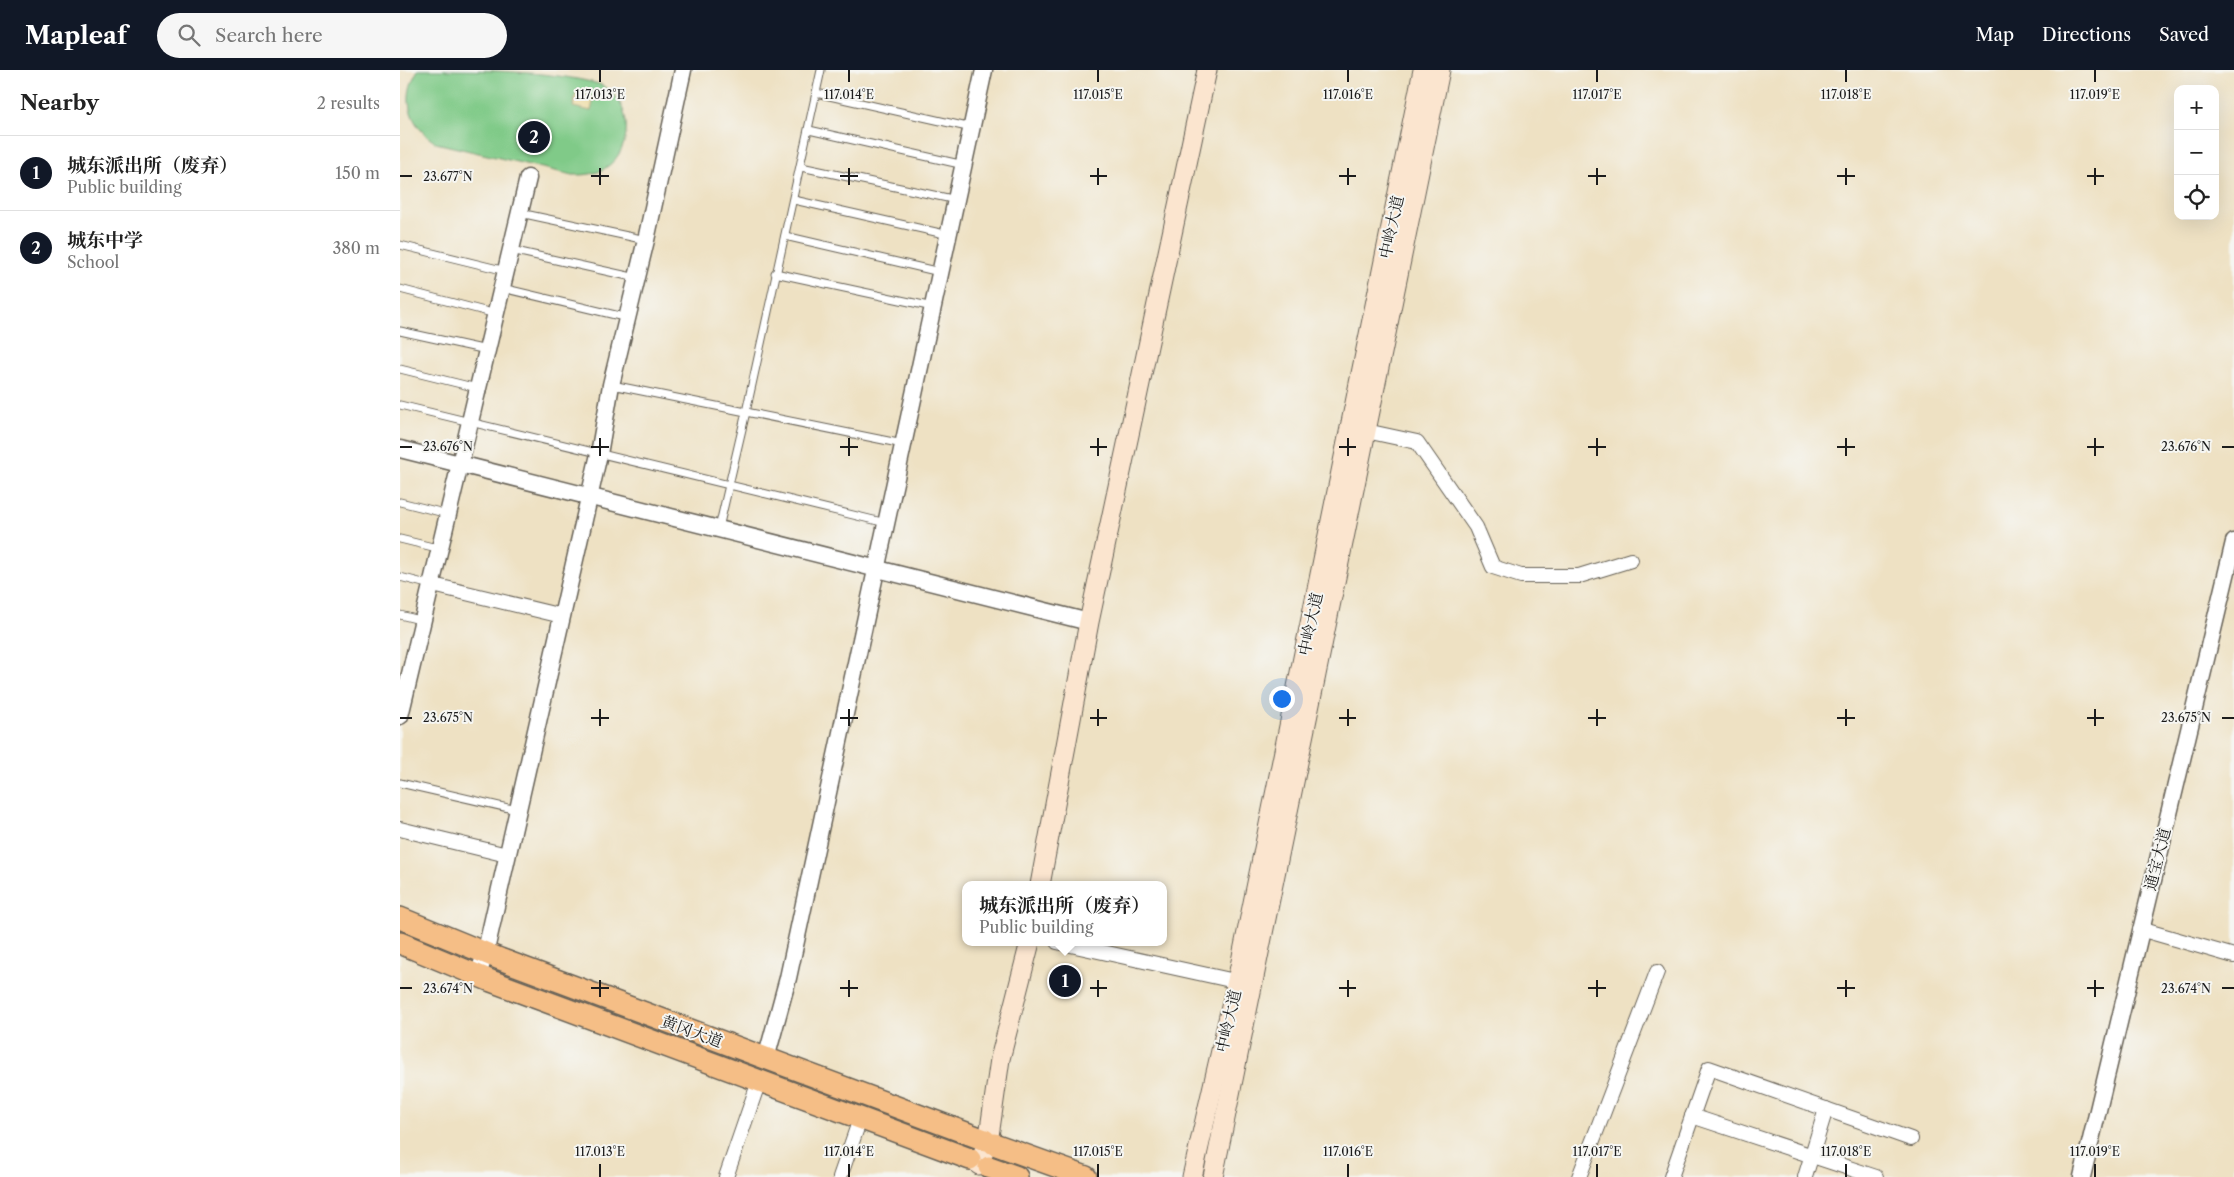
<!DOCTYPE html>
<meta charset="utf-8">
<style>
:root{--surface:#fff;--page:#f6f6f6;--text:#222;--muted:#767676;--line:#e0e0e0;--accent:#111827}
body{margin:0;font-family:"Libre Caslon Text","Noto Serif SC",serif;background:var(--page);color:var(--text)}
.controls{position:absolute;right:15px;top:15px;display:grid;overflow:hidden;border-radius:10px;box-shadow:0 5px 20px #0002}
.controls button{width:45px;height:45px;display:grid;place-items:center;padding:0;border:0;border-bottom:1px solid var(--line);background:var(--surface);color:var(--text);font:25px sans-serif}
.you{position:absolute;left:881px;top:628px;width:18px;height:18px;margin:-12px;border:4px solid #fff;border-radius:50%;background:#1a73e8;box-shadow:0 0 0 8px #1a73e833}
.badge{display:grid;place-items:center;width:32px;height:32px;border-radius:50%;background:var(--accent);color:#fff;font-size:16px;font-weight:700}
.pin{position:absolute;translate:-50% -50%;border:2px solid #fff;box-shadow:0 1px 5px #0006}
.popup{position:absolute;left:562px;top:811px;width:205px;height:65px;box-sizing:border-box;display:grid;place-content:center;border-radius:10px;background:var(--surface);filter:drop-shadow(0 1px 4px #0005);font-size:16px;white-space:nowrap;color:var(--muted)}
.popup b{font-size:19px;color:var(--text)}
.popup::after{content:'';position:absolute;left:50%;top:100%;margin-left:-10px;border:10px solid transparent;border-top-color:var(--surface)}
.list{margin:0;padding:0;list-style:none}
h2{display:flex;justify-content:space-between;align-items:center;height:65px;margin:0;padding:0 20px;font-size:21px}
h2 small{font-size:16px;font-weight:400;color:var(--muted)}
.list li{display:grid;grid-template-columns:32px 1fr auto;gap:15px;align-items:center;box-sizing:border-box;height:75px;padding:0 20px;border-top:1px solid var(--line)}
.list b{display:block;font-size:19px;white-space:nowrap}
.list p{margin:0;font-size:16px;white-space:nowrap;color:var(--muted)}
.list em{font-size:16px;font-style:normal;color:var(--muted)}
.icon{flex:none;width:28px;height:28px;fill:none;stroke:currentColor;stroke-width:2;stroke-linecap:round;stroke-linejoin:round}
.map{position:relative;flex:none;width:1834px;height:1107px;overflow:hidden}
header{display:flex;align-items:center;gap:30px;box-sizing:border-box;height:70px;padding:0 25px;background:var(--accent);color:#fff}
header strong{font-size:24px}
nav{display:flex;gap:28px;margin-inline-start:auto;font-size:18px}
.search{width:350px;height:45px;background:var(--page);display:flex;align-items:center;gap:12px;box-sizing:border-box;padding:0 18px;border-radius:28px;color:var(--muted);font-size:19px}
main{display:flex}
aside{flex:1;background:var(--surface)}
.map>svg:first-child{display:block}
.green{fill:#80ca88;stroke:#4e7352}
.sand{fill:#eeda9e;stroke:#857b5d}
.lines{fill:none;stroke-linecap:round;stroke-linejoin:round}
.service-casing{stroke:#666156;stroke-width:9}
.minor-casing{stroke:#666156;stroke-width:16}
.tertiary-casing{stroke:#666156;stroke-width:19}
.secondary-casing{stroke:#666156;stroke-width:21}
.primary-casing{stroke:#666156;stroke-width:24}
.service{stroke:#fff;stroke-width:7}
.minor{stroke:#fff;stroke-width:14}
.tertiary{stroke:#fff;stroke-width:16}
.secondary{stroke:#fbe5cf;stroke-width:19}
.primary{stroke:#f5be86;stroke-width:21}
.ticks{fill:none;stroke:#1c1c1c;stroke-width:2}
.labels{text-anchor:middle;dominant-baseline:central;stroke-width:4;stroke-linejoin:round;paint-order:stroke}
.street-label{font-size:16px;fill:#1c1c1c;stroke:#f6f6f2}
.ticks-label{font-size:12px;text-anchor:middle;fill:#1c1c1c;stroke:#f6f6f2;stroke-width:4;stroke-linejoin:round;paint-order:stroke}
</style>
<header>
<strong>Mapleaf</strong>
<div class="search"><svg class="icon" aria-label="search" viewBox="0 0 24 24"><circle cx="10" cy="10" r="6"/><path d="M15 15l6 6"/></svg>Search here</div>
<nav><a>Map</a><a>Directions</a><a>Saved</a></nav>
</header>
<main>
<aside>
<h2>Nearby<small>2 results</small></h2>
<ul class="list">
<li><span class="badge">1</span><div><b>城东派出所（废弃）</b><p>Public building</p></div><em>150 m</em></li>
<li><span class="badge">2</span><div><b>城东中学</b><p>School</p></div><em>380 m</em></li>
</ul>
</aside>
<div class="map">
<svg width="1834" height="1107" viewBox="0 0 1834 1107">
<rect width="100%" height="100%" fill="#f6f6f2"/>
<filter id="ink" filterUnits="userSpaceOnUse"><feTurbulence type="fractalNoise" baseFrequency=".02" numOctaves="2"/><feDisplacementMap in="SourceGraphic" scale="10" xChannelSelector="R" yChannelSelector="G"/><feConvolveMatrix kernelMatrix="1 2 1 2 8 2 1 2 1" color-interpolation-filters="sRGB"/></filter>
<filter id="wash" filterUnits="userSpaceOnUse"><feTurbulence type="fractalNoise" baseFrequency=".0096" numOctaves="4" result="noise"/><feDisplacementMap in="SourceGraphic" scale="20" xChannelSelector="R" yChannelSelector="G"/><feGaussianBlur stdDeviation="1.12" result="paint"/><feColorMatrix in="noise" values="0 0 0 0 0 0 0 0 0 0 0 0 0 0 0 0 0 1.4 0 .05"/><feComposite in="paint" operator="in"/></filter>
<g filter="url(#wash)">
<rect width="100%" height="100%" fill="#eee1c3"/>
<path class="green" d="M 18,0 C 72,0 150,0 199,14 C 236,31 235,86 198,102 C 189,105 181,105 172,105 L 36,73 C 10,56 0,28 18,0 Z"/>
<polygon class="sand" points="176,22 194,27 191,41 173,37"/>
</g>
<g filter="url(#ink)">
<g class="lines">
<g class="service-casing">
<g id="service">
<polyline points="416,23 572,58"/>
<polyline points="409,60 564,95"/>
<polyline points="401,97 557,130"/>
<polyline points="394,130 549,165"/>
<polyline points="120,143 246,170"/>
<polyline points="385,166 540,202"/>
<polyline points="0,175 106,201"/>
<polyline points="111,180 237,208"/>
<polyline points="375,203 533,237"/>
<polyline points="102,218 228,248"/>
<polyline points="0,219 96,244"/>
<polyline points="0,261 87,280"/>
<polyline points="0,299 77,318"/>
<polyline points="212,315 346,342 421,0"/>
<polyline points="0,335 486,453"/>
<polyline points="0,432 48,444"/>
<polyline points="319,458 346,342 503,374"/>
<polyline points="0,469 41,479"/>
<polyline points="0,507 31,515"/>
<polyline points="0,545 24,551"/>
<polyline points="0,713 117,740"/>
</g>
</g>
<g class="minor-casing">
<g id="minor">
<polyline points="966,361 1017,372 1076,457 1093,497 1121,506 1179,506 1231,490"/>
<polyline points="33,515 162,546"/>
<polyline points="0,759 107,785"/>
<polyline points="1740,859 1834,886"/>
<polyline points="657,872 844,913"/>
<polyline points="1292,1046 1476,1107"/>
<polyline points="326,1107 358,1014"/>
<polyline points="440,1107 459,1052"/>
<polyline points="1179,1107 1257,902"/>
<polyline points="1271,1107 1309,998 1511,1069"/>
<polyline points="1405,1107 1426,1039"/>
</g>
</g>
<g class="tertiary-casing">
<g id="tertiary">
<polyline points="0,379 689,552"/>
<polyline points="0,646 128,108"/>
<polyline points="78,906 86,880 199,384 211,315 246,170 283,0"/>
<polyline points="367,985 388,908 584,0"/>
<polyline points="1682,1107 1834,472"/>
</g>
</g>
<g class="secondary-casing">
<g id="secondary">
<polyline points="640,815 689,552 807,0"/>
<polyline points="579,1095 589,1066 600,989 630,872"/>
<polyline points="792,1107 837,911 1023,0"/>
<polyline points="813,1107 1040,0"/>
</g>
</g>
<g class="primary-casing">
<g id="primary">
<polyline points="0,848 100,889 585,1070"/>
<polyline points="0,873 91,911 570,1089"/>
<polyline points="594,1074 686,1107"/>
<polyline points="589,1097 617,1107"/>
</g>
</g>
<use href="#service" class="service"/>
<use href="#minor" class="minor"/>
<use href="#tertiary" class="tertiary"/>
<use href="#secondary" class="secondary"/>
<use href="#primary" class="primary"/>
</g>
</g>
<path class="ticks" d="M 200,0 L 200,12M 449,0 L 449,12M 698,0 L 698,12M 948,0 L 948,12M 1197,0 L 1197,12M 1446,0 L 1446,12M 1695,0 L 1695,12M 200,98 L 200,115M 449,98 L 449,115M 698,98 L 698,115M 948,98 L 948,115M 1197,98 L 1197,115M 1446,98 L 1446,115M 1695,98 L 1695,115M 0,106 L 12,106M 191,106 L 209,106M 440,106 L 458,106M 690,106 L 707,106M 939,106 L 956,106M 1188,106 L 1206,106M 1437,106 L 1455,106M 1687,106 L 1704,106M 200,368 L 200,386M 449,368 L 449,386M 698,368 L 698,386M 948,368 L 948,386M 1197,368 L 1197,386M 1446,368 L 1446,386M 1695,368 L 1695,386M 0,377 L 12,377M 191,377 L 209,377M 440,377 L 458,377M 690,377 L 707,377M 939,377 L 956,377M 1188,377 L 1206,377M 1437,377 L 1455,377M 1687,377 L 1704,377M 1822,377 L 1834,377M 200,639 L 200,656M 449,639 L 449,656M 698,639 L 698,656M 948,639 L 948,656M 1197,639 L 1197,656M 1446,639 L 1446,656M 1695,639 L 1695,656M 0,648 L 12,648M 191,648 L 209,648M 440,648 L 458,648M 690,648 L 707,648M 939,648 L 956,648M 1188,648 L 1206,648M 1437,648 L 1455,648M 1687,648 L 1704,648M 1822,648 L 1834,648M 200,910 L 200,927M 449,910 L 449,927M 698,910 L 698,927M 948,910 L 948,927M 1197,910 L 1197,927M 1446,910 L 1446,927M 1695,910 L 1695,927M 0,918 L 12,918M 191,918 L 209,918M 440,918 L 458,918M 690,918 L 707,918M 939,918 L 956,918M 1188,918 L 1206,918M 1437,918 L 1455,918M 1687,918 L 1704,918M 1822,918 L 1834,918M 200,1094 L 200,1107M 449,1094 L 449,1107M 698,1094 L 698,1107M 948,1094 L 948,1107M 1197,1094 L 1197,1107M 1446,1094 L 1446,1107M 1695,1094 L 1695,1107"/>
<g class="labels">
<g class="street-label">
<text transform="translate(991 157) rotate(-78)">中岭大道</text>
<text transform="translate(910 554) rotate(-78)">中岭大道</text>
<text transform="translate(1757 789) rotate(-76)">通宝大道</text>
<text transform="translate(828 951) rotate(-77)">中岭大道</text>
<text transform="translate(292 961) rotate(20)">黄冈大道</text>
</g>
</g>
<g class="ticks-label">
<text x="200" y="29">117.013°E</text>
<text x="449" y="29">117.014°E</text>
<text x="698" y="29">117.015°E</text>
<text x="948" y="29">117.016°E</text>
<text x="1197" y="29">117.017°E</text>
<text x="1446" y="29">117.018°E</text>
<text x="1695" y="29">117.019°E</text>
<text x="48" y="111">23.677°N</text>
<text x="48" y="381">23.676°N</text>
<text x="1786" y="381">23.676°N</text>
<text x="48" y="652">23.675°N</text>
<text x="1786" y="652">23.675°N</text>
<text x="48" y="923">23.674°N</text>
<text x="1786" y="923">23.674°N</text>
<text x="200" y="1086">117.013°E</text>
<text x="449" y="1086">117.014°E</text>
<text x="698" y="1086">117.015°E</text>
<text x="948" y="1086">117.016°E</text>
<text x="1197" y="1086">117.017°E</text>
<text x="1446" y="1086">117.018°E</text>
<text x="1695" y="1086">117.019°E</text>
</g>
</svg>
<div class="controls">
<button>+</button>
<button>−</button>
<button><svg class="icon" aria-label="locate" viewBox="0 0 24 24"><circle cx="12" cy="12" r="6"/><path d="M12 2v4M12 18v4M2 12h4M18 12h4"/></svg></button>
</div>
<div class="you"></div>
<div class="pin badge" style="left:665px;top:911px">1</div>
<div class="popup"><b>城东派出所（废弃）</b>Public building</div>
<div class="pin badge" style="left:134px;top:67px">2</div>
</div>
</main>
